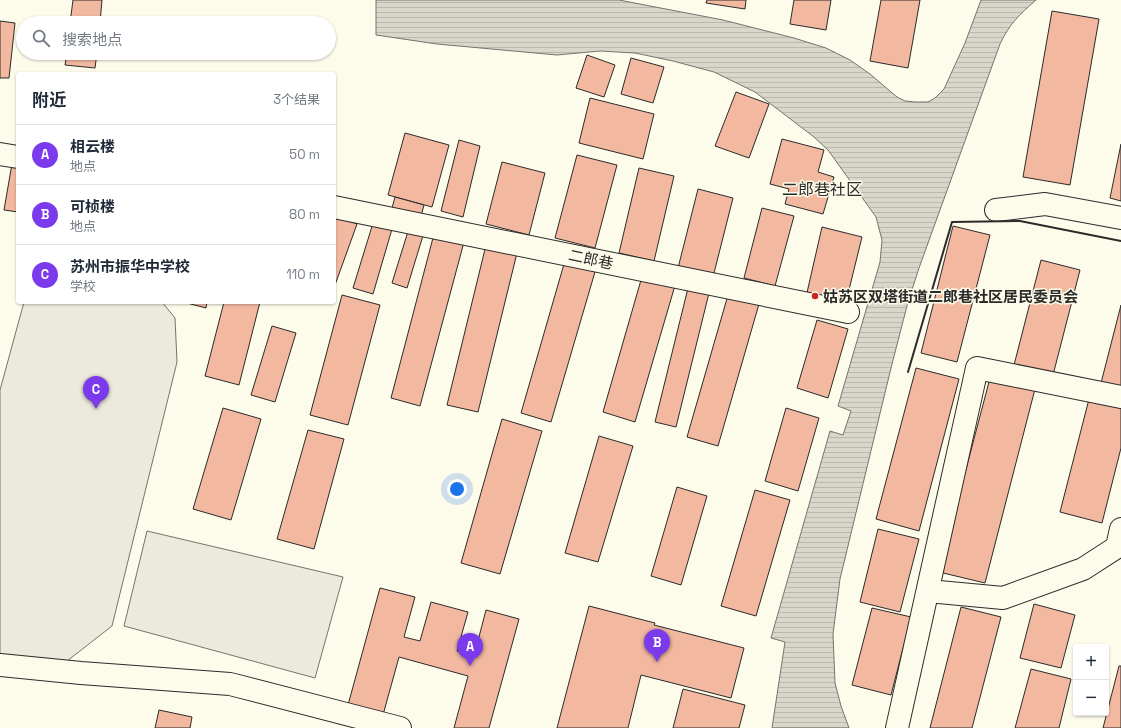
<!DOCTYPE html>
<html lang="zh">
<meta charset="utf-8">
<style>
:root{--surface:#fff;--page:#f6f6f7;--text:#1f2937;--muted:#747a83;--line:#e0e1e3;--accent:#7c3aed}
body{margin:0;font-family:"Space Grotesk","Noto Sans SC",sans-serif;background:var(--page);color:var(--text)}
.controls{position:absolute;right:12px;bottom:12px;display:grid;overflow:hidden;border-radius:4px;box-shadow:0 1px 3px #0004}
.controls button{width:36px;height:36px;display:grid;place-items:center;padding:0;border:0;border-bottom:1px solid var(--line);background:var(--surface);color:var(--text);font:20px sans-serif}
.you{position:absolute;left:457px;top:489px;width:14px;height:14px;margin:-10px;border:3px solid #fff;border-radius:50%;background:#1a73e8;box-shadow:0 0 0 6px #1a73e833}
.badge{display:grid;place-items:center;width:26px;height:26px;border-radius:50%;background:var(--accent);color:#fff;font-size:13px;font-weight:700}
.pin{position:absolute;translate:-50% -33px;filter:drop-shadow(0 1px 2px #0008)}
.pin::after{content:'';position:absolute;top:21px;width:14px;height:12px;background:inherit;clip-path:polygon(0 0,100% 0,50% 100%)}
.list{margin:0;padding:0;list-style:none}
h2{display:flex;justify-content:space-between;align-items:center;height:52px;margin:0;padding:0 16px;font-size:17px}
h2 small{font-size:13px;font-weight:400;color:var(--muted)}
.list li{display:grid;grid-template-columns:26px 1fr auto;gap:12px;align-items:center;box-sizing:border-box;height:60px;padding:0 16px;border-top:1px solid var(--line)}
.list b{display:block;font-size:15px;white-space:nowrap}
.list p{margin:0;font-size:13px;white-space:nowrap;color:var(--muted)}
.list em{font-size:13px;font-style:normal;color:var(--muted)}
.icon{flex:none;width:22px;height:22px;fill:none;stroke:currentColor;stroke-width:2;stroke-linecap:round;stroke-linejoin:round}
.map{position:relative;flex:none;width:1121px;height:728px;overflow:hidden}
.search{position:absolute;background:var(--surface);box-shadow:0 1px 3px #0004;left:16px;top:16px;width:320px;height:44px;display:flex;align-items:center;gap:10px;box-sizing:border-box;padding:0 14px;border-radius:22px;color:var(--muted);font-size:15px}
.panel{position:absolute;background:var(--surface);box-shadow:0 1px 3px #0004;left:16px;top:72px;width:320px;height:232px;border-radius:4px}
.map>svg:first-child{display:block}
.pitch{fill:#ecebdb;stroke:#74746e}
.water{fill:url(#water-rules);stroke:#74746e}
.building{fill:#f2b8a0;stroke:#2b2b2b}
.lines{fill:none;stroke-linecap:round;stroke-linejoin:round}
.minor-casing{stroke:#2b2b2b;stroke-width:24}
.minor{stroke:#fdfbea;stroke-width:22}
.wall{stroke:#2b2b2b;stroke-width:2}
.poi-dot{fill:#c62828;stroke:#fdfbea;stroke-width:1.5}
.labels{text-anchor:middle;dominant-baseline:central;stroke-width:3;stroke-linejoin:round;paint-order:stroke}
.street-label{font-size:15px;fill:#2b2b2b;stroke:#fdfbea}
.poi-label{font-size:15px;font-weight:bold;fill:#2b2b2b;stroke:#fdfbea;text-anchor:start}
.neighbourhood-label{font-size:16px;fill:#2b2b2b;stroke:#fdfbea}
</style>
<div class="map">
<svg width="1121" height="728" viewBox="0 0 1121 728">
<defs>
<pattern id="water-rules" width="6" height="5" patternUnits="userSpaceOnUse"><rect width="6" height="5" fill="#d8d7c9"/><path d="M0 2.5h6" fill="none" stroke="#bab9ad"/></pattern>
</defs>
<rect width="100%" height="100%" fill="#fdfbea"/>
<g class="pitch">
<polygon points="24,302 162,302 175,318 177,362 112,626 67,661 0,660 0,390"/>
<polygon points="147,531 343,577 315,678 124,626"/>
</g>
<path class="water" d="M 376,0 L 619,0 L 723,20 L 794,38 L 826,48 L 850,60 L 870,74 L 897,97 L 905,101 L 915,102 L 928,102 L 935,98 L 944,89 L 965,43 L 981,0 L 1036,0 C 1019,15 1010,23 1000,44 L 919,268 L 908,302 L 891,368 L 840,579 L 833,634 L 835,683 L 841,706 L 849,728 L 772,728 L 785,642 L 771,638 L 830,431 L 843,435 L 851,411 L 838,406 L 880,262 L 882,240 L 876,217 L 828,150 L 814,137 L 755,92 L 714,72 L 673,61 L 635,53 L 600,51 L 557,55 L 437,44 L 376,35 Z"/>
<g class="building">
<polygon points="73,0 102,0 100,23 70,23"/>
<polygon points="707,0 746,0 745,9 706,3"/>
<polygon points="794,0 831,0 826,30 790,24"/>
<polygon points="881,0 920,0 908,68 870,61"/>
<polygon points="1052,11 1099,19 1070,185 1023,177"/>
<polygon points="0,21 15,23 9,78 0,78"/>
<polygon points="67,53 97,53 95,68 65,65"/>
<polygon points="587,55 615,65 604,97 576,88"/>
<polygon points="631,58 664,67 653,103 621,94"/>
<polygon points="736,92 769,104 749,158 715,146"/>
<polygon points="590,98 654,114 643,159 579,143"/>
<polygon points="405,133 449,145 432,207 388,195"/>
<polygon points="782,139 824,150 818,172 834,177 823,214 785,204 789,189 770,184"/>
<polygon points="459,140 480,146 463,217 441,211"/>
<polygon points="1121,144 1121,201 1110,198"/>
<polygon points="577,155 617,165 595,248 555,238"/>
<polygon points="13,158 18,159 18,212 4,210"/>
<polygon points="502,162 545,173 529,235 486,224"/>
<polygon points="639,168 674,176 654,261 619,253"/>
<polygon points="698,189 733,198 713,277 678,268"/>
<polygon points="395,197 424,205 418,227 389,219"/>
<polygon points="762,208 794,216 775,286 744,278"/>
<polygon points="334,216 357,224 335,285 334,285"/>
<polygon points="373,223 392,229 373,294 353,288"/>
<polygon points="410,225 425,229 407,288 392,283"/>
<polygon points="953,226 990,235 957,362 921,353"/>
<polygon points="822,227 862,237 845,306 806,297"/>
<polygon points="434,234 464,242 420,406 391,398"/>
<polygon points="486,245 517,253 478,412 447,405"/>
<polygon points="566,257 597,265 551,422 521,413"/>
<polygon points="1041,260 1080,270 1053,375 1014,365"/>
<polygon points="643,273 676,282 635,422 603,412"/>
<polygon points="689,284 710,289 676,427 655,422"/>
<polygon points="342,295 380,305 348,425 310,415"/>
<polygon points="728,295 759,304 718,446 687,437"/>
<polygon points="183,302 207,302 206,308"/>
<polygon points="224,302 260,302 239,385 205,376"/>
<polygon points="1121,305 1121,389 1101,383"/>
<polygon points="817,320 848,329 828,398 797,388"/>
<polygon points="272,326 296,333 275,402 251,395"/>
<polygon points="916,368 959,379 919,531 876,519"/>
<polygon points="990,378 1035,389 985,583 939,572"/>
<polygon points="1089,399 1121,407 1121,448 1102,523 1060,512"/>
<polygon points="223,408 261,419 231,520 193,509"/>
<polygon points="786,408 819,418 798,491 765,481"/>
<polygon points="502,419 542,431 500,574 461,563"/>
<polygon points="308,430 344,439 314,549 277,539"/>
<polygon points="599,436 633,446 598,562 565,553"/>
<polygon points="677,487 707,496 681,585 651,576"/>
<polygon points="755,490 790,500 756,616 721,606"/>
<polygon points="878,529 919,539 900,612 860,602"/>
<polygon points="380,588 415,597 404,637 420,641 431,602 468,612 457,651 474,656 486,610 519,619 489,728 454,728 468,676 399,657 383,715 348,705"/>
<polygon points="1034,604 1075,615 1061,668 1020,658"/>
<polygon points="589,606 655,623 654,625 744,648 731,698 641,675 628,728 557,728"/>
<polygon points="961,607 1001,617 972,728 930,728"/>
<polygon points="872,608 911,617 891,695 852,685"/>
<polygon points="1119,666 1121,666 1121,728 1103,728"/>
<polygon points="1031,669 1071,679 1059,728 1015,728"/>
<polygon points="683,689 745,705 739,728 673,728"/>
<polygon points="159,710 192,717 190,728 155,728"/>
</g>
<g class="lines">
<g class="minor-casing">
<g id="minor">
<polyline points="0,154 18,157"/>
<polyline points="334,207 848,312"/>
<polyline points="996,210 1045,204 1121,218"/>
<polyline points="928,591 1003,598 1083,569 1117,547 1121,529"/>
<polyline points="0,665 81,673 230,684 400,728"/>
<polyline points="897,728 977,368 1121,397"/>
</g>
</g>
<use href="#minor" class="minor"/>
<polyline class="wall" points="908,372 952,222 1020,221 1121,241"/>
</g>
<circle class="poi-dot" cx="815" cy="296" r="4"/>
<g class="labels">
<g class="street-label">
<text transform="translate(591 259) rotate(12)">二郎巷</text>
</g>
<g class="poi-label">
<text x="823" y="296">姑苏区双塔街道二郎巷社区居民委员会</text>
</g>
<g class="neighbourhood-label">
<text x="822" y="189">二郎巷社区</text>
</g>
</g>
</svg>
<div class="controls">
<button>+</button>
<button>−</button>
</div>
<div class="you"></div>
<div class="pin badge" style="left:470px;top:666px">A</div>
<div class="pin badge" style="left:657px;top:662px">B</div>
<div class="pin badge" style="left:96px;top:409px">C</div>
<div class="search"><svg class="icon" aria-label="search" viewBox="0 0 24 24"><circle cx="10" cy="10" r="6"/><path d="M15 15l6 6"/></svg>搜索地点</div>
<section class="panel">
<h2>附近<small>3个结果</small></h2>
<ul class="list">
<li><span class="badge">A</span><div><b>相云楼</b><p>地点</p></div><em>50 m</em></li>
<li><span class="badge">B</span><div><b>可桢楼</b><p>地点</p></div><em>80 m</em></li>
<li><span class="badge">C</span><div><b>苏州市振华中学校</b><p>学校</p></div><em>110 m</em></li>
</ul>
</section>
</div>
